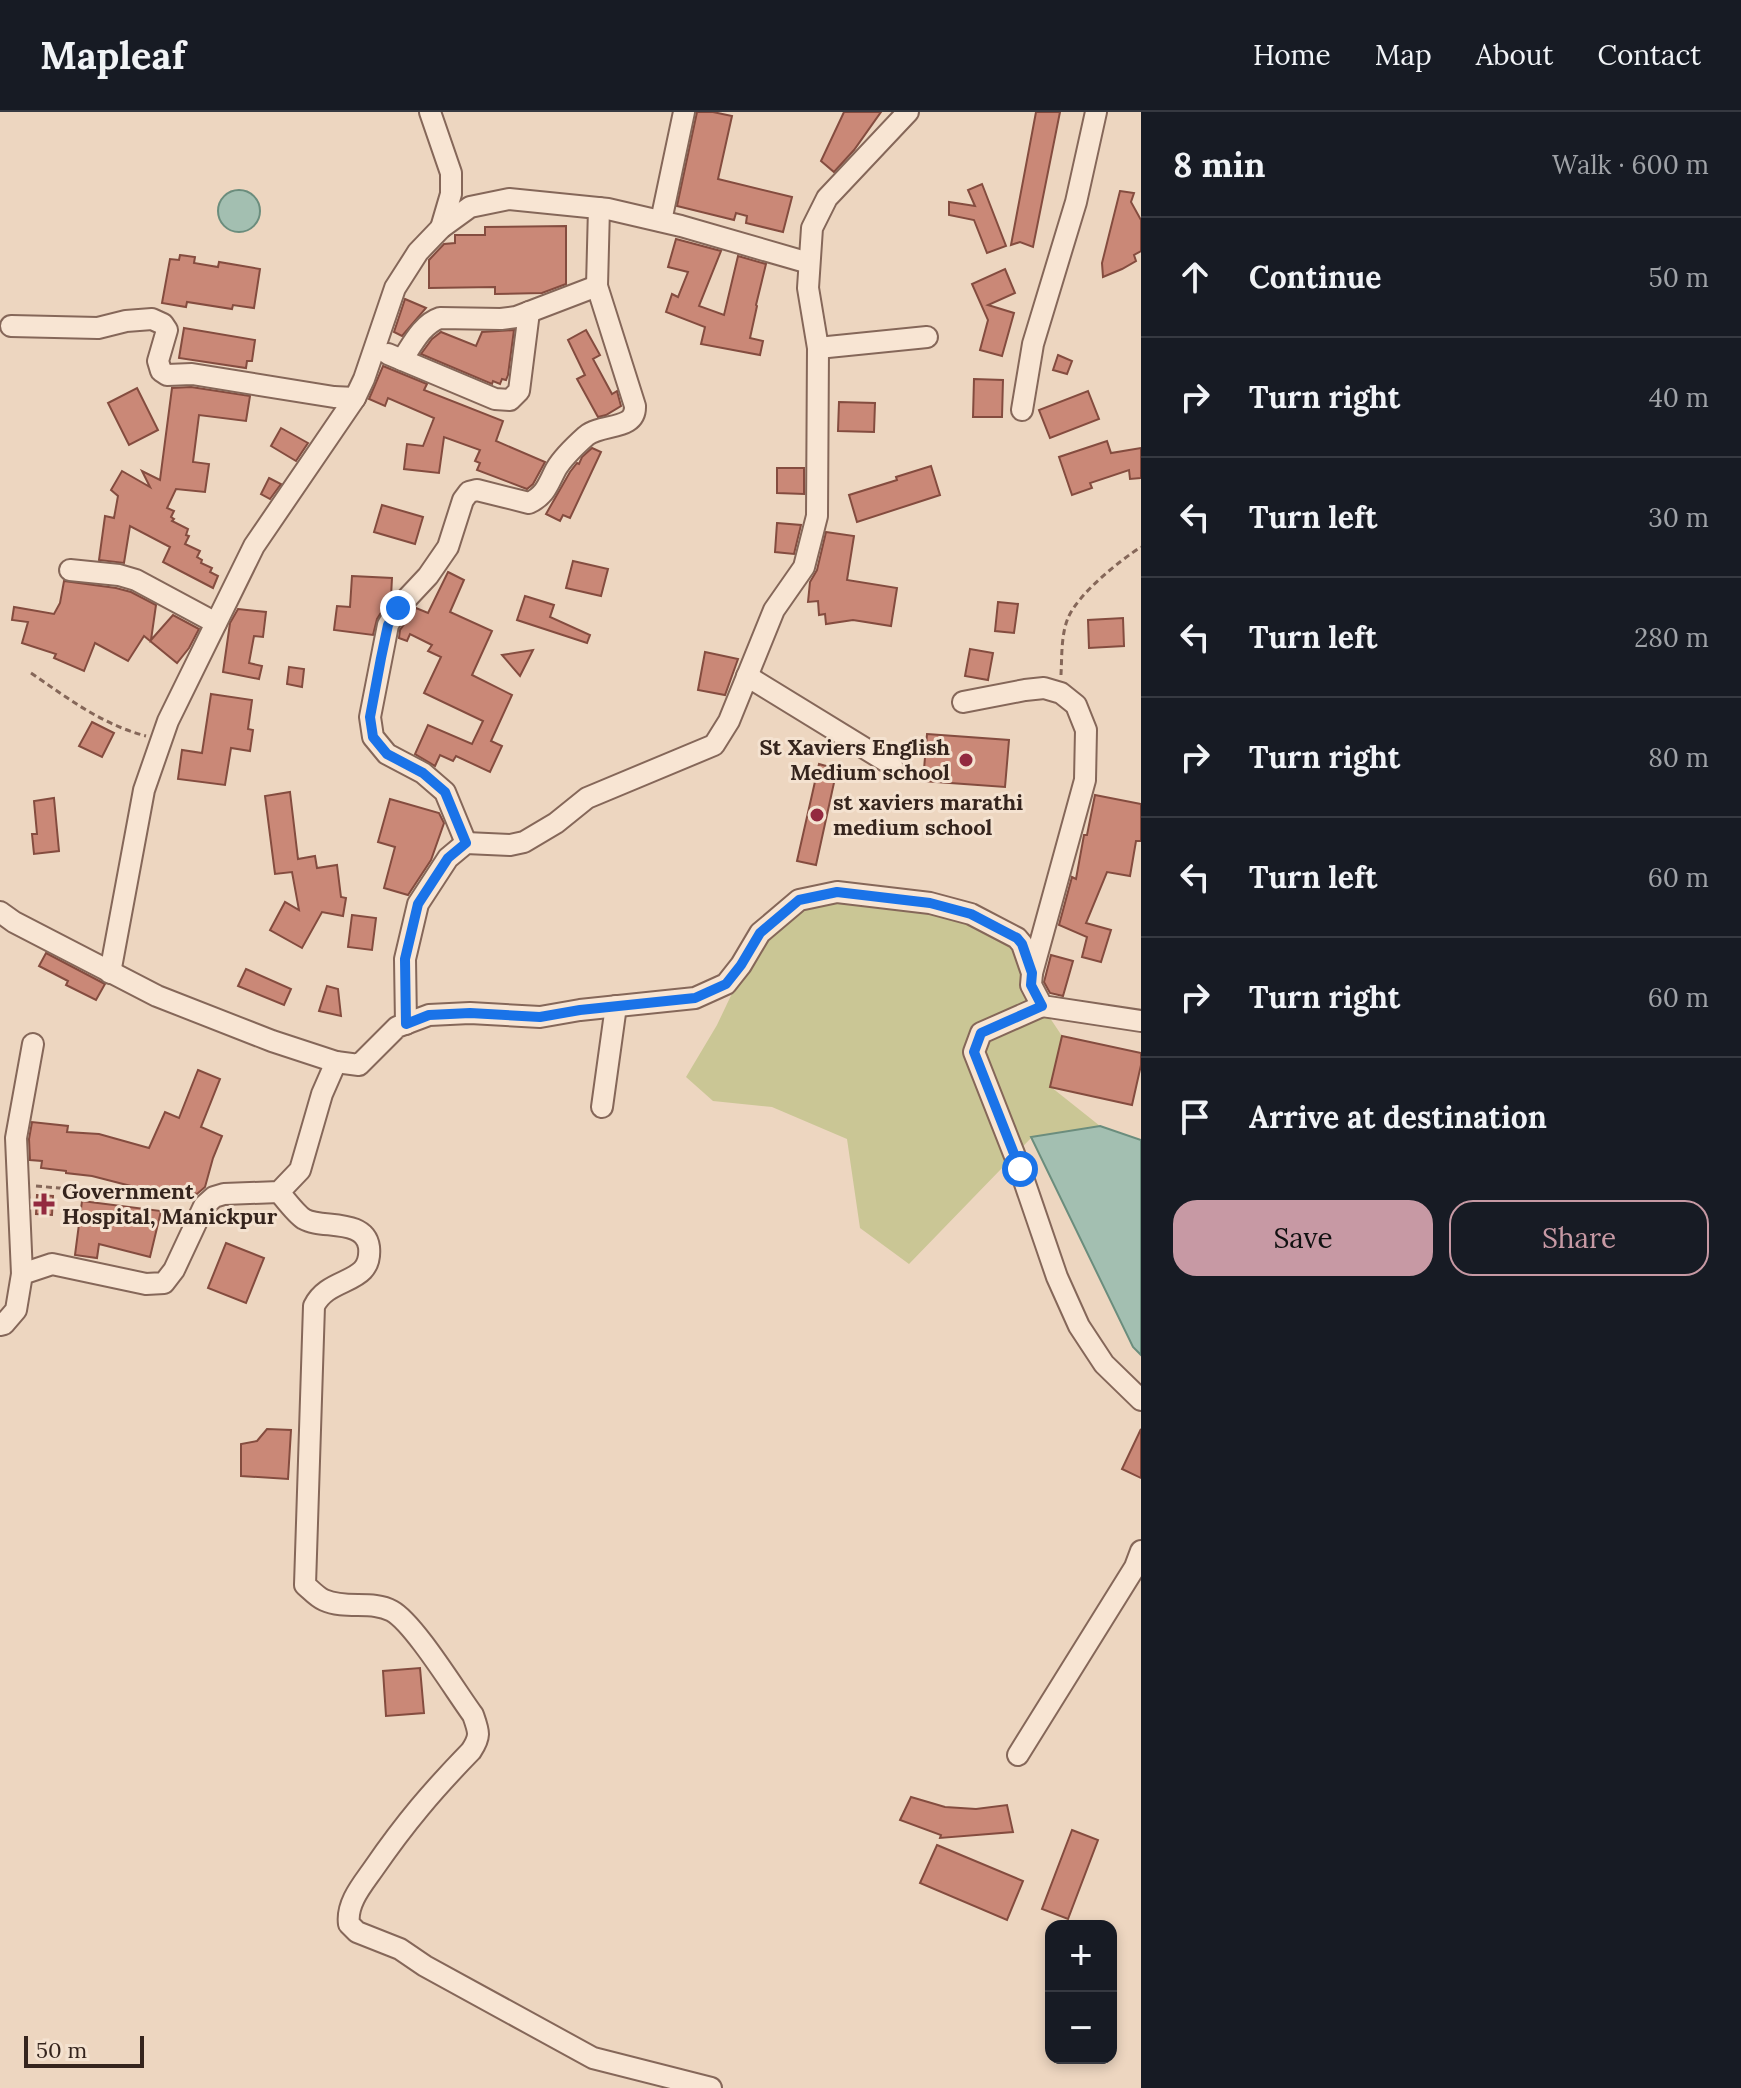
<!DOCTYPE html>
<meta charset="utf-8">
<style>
:root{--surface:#171b24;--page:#242831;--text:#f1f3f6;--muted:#9ea1a6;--line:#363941;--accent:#c799a4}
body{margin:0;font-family:Lora,serif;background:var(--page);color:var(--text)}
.controls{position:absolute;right:24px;bottom:24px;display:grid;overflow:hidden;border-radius:16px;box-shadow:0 4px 12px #0003}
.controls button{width:72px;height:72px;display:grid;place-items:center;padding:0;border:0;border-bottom:2px solid var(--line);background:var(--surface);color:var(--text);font:40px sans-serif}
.scale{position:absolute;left:24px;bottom:20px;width:120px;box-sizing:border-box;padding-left:8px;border:4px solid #35241d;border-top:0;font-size:22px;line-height:28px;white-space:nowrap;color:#35241d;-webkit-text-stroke:6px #f4e2d0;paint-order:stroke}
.stop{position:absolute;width:24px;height:24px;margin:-18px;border:6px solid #1a73e8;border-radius:50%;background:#fff}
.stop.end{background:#1a73e8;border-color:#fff;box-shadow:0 2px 8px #0008}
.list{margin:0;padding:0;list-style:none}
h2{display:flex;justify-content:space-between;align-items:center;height:104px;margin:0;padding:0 32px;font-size:34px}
h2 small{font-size:26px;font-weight:400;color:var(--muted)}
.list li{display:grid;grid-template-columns:52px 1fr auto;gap:24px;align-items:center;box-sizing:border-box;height:120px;padding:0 32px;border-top:2px solid var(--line)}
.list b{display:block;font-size:30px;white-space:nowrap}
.list em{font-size:26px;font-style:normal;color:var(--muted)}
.actions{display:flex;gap:16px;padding:24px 32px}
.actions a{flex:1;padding:18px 0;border:2px solid var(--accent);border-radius:24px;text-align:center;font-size:28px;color:var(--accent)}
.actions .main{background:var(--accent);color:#111}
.icon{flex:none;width:44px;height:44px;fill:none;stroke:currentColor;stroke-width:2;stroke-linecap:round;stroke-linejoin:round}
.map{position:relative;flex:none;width:1141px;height:1976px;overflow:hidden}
header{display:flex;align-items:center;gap:48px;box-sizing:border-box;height:112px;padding:0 40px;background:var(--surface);border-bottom:2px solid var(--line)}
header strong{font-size:38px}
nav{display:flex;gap:44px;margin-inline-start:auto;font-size:28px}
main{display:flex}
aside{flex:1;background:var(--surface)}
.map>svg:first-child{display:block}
.green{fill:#cac695}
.water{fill:#a3bfb1;stroke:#6b8d7d;stroke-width:2}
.building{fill:#ca8877;stroke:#844c3f;stroke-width:2}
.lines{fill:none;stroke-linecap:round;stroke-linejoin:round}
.minor-casing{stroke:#856759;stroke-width:24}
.path{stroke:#856759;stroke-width:3;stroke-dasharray:6 4;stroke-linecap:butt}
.minor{stroke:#f8e5d3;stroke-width:20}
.route{stroke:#1a73e8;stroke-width:10}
.poi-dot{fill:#932a40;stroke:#f4e2d0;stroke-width:3}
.labels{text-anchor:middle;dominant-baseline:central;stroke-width:6;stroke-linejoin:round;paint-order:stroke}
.poi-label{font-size:22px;font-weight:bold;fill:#35241d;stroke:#f4e2d0;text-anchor:start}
</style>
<header>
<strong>Mapleaf</strong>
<nav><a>Home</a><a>Map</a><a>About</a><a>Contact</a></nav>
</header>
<main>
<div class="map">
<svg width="1141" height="1976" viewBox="0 0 1141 1976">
<rect width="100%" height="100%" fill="#edd6c0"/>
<polygon class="green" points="798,784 928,795 1021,832 1042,894 1062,924 1051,975 1100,1014 1031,1026 909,1152 860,1116 847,1027 772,995 713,989 686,965 717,913 745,854"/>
<g class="water">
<circle cx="239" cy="99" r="21"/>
<polygon points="1100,1014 1141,1028 1141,1243 1133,1235 1031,1025"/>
</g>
<g class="building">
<polygon points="697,0 713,0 732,4 718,67 792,85 783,120 746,111 747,104 736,101 734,108 677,94"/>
<polygon points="844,0 881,0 854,38 834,60 821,49"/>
<polygon points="1036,0 1060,0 1033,135 1020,130 1011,133"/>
<polygon points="982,72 1006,134 987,141 974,108 949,103 949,90 975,94 968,78"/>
<polygon points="1120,79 1134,81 1131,90 1141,108 1141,139 1134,143 1136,149 1122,157 1103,165 1102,151"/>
<polygon points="566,114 566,172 542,181 495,182 495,175 429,176 429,148 444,132 455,131 455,123 485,123 485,115"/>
<polygon points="676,127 721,139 699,194 724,203 738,144 766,152 756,193 757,194 750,226 763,229 760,243 701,232 705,215 666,200 672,182 678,185 688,160 668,155"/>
<polygon points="180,143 195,145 194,151 218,155 219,150 260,157 254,196 233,193 232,197 187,190 186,195 162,191 170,147 179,148"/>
<polygon points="1005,157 1015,181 988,193 1014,201 1002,244 980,238 988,208 972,172"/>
<polygon points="405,187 426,196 402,224 394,220"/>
<polygon points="184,216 255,228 252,249 247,249 246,256 179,246"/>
<polygon points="514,218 508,263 506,268 502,267 500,272 493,269 492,272 421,242 432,227 441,220 476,234 482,220"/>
<polygon points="586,218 600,243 593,247 612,282 617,279 621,294 606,303 598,305 577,267 585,263 568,228"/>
<polygon points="1058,243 1072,249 1067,262 1053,258"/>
<polygon points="383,254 427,272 424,278 503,309 496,329 545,350 533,372 527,377 477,358 480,351 475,349 480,338 444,325 439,361 404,357 407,332 423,334 434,306 388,286 385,294 369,287"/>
<polygon points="974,267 1003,268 1002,305 973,305"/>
<polygon points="191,275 250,284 246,309 199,303 193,350 209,352 205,380 176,377 167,396 174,399 171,405 174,407 172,409 188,417 186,423 189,424 185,432 200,439 197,445 202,448 201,451 212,456 210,460 218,464 213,476 163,450 170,435 130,414 124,451 99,448 105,404 114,406 118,384 111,378 122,359 150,375 142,359 160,368 172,276"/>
<polygon points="137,276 158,318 129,333 108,291"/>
<polygon points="1088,279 1099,307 1050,326 1039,298"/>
<polygon points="839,290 875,291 874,320 838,319"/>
<polygon points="281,316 308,331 296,349 271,334"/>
<polygon points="1107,329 1111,341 1141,336 1141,366 1130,367 1129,358 1090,371 1092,376 1072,383 1059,345"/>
<polygon points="592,336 601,340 570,406 563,403 560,409 546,402 570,360 577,351 579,352 582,345"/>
<polygon points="931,354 940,383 857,410 849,383 897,368 896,365"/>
<polygon points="777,356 804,356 804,382 777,381"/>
<polygon points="269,366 281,372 270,387 261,382"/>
<polygon points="382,393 423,405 415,432 374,420"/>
<polygon points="777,411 801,413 794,442 775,440"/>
<polygon points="826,420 854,424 847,468 897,476 891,514 853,508 826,512 825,502 819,503 818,489 808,490 810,470 817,458"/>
<polygon points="573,449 608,457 601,484 566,476"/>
<polygon points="448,460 464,468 450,500 492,519 472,563 512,583 491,629 502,634 490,660 456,644 453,649 440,643 435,654 415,642 428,613 472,632 483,609 424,581 441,545 428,539 432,533 410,522 407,529 399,526 400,518 416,496 428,501"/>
<polygon points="352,464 392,466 391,485 377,507 373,523 334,518 337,494 350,495"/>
<polygon points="64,469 116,476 131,480 156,493 151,528 173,503 199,517 189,536 177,551 144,524 128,549 95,531 84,559 54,546 56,542 22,531 28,510 12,508 14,495 54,502 60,491"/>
<polygon points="525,484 554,493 550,505 590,523 587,531 517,508"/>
<polygon points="998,490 1018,492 1014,521 995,519"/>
<polygon points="238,497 266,500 263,525 254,524 249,551 262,554 259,567 223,560 230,511"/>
<polygon points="1123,506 1124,534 1089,536 1088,508"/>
<polygon points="970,537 993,541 988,568 965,564"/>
<polygon points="533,538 520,564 502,543"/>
<polygon points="705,540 738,547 725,583 698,578"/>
<polygon points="289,555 304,557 302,575 287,572"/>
<polygon points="211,582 252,588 248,617 253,618 250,639 231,636 225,673 178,667 182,638 202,641"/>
<polygon points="92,610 114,621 102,645 79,634"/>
<polygon points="927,622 1009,628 1005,675 923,669"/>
<polygon points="819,652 837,657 816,753 797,749"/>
<polygon points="290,680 298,747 315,744 317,756 337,753 341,785 346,786 343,804 322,800 302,836 270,818 285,790 299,798 292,760 275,762 265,684"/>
<polygon points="1095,683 1141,692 1141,729 1136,729 1130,764 1107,760 1086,811 1111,818 1101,850 1082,845 1087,825 1059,813 1072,765 1076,767 1084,723 1087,723"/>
<polygon points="54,686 59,739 34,742 32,722 37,722 34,689"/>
<polygon points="390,687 439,701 444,711 431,748 408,783 384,776 395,735 378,730"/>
<polygon points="352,803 376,806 372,838 348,835"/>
<polygon points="46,841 105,872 96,888 66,873 68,869 39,854"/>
<polygon points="1051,843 1073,849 1063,884 1050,881 1044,870"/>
<polygon points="246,857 291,877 284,893 238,874"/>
<polygon points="327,874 338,877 341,904 319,899"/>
<polygon points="1062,924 1141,941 1141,953 1132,993 1050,975"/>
<polygon points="198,958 220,967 201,1015 222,1024 213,1046 205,1075 197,1082 168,1075 166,1083 92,1064 66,1061 66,1059 41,1056 42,1049 30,1048 29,1027 32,1010 68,1014 67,1020 99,1022 149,1036 165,1000 179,1006"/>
<polygon points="37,1083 53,1084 52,1103 36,1102"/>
<polygon points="82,1089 161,1099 150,1145 99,1132 97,1146 75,1143"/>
<polygon points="226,1131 264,1146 246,1191 208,1176"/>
<polygon points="267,1317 291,1318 288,1367 241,1364 241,1332 257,1329"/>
<polygon points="1141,1317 1141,1366 1122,1357"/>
<polygon points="420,1556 424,1601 386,1604 383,1559"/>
<polygon points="911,1685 945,1695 976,1697 1007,1693 1013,1720 940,1726 941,1723 900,1708"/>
<polygon points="1072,1718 1098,1728 1068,1807 1042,1797"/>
<polygon points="937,1733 1023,1769 1007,1808 920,1771"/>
</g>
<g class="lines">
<g class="minor-casing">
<g id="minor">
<polyline points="430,0 451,61 451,82 441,116"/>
<polyline points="661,109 684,0"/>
<polyline points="11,214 98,216 126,209 152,207 163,212 167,218 158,249 161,259 167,263 192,262 334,285 355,286 364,267 395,176 418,140 441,116 470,95 509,87 608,97 681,114 809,151"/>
<polyline points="818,236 927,225"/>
<polyline points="388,242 495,287 510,288 519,279 529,200"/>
<path d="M 402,248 C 412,233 422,212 440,206 L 501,207 L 516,205 L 597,174"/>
<polyline points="1022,298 1033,232 1076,90 1096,0"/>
<polyline points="70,458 119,463 136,468 216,511"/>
<polyline points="747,564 892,653"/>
<polyline points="963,590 1025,578 1044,576 1061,581 1076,593 1086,618 1085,668 1032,861"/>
<path d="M 466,731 L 445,680 L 423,661 L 387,642 L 373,625 L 370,605 L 388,513 L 398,496 L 428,464 L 448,435 L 463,388 L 469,380 L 477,378 L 529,391 C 546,383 548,372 556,357 C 563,345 576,333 586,324 C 602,311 636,319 635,294 L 597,174 L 599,96"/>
<polyline points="0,800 14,810 157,884 272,929 336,950 359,953 397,915 429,903 470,901 540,905 580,898 695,886 726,872 741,853 760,821 799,788 837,780 930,791 971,802 1017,826 1022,832 1032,861 1031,873 1042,894 1141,909"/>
<polyline points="110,861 144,678 168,609 254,434 355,286"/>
<polyline points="1042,894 981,921 974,940 1020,1057 1057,1165 1079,1214 1104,1252 1141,1288"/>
<polyline points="406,912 405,847 418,792 448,746 466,731 510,733 524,730 556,711 587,686 714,633 729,609 774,498 804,455 817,404 818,236 808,176 812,116 827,86 908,0"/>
<polyline points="602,995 616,894"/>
<path d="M 279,1080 C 285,1087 296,1102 304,1107 C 321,1117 365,1106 369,1135 C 373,1174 329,1163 314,1194 L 305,1473 C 311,1478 317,1485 324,1488 C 346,1498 372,1488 392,1499 C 414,1511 456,1580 473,1603 C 479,1620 481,1624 471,1639 C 433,1678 405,1711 374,1756 C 363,1772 346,1791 349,1812 L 357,1820 L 400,1837 L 425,1854 L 593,1946 L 711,1976"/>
<polyline points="22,1162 16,1026 33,932"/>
<polyline points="0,1213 4,1212 16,1198 22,1162 52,1152 146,1172 164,1171 174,1158 204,1094 214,1085 224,1082 279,1080 300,1058 322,982 336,950"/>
<polyline points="1018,1643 1135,1455 1141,1439"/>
</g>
</g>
<g class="path">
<path d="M 31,561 C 69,587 101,612 146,624"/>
<path d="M 1061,563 C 1062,544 1061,523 1068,506 C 1078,482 1119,449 1141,435"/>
<polyline points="36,1074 116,1081"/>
</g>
<use href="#minor" class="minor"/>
</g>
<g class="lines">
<polyline class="route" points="398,496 388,513 381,546 370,605 373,625 387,642 423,661 445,680 466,731 448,746 418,792 405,847 406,912 429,903 470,901 540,905 580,898 695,886 726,872 741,853 760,821 799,788 837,780 930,791 971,802 1017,826 1022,832 1032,861 1031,873 1042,894 981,921 974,940 1020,1057"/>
</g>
<g class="poi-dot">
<circle cx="966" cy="648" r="8"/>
<circle cx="817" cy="703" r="8"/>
<path d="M40 1080h8v8h8v8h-8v8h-8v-8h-8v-8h8z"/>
</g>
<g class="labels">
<g class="poi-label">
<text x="950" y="635" text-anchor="end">St Xaviers English<tspan x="950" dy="25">Medium school</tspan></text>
<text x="833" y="690">st xaviers marathi<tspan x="833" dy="25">medium school</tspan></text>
<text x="62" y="1079">Government<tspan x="62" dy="25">Hospital, Manickpur</tspan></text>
</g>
</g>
</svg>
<div class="controls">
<button>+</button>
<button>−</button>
</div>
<div class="scale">50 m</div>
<div class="stop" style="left:1020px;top:1057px"></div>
<div class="stop end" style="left:398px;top:496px"></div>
</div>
<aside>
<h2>8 min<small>Walk · 600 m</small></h2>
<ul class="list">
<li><svg class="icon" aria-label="ahead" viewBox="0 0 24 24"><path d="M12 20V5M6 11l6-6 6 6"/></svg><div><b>Continue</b></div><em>50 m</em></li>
<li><svg class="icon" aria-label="right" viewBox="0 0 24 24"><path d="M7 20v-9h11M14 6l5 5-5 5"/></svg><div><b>Turn right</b></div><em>40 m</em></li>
<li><svg class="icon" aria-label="left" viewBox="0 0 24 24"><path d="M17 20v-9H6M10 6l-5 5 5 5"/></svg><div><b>Turn left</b></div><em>30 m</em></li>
<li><svg class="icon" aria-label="left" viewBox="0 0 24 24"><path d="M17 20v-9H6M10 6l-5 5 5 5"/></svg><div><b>Turn left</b></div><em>280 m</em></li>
<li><svg class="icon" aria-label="right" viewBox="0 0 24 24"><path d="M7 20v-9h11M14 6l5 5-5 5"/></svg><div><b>Turn right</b></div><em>80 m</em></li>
<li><svg class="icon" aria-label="left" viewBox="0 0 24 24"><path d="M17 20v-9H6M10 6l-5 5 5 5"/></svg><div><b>Turn left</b></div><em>60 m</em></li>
<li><svg class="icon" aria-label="right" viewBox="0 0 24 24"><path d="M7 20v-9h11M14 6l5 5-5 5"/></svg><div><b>Turn right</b></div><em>60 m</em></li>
<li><svg class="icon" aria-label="arrive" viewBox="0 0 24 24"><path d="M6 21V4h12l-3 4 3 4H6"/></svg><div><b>Arrive at destination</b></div></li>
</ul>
<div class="actions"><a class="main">Save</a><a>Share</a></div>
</aside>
</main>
